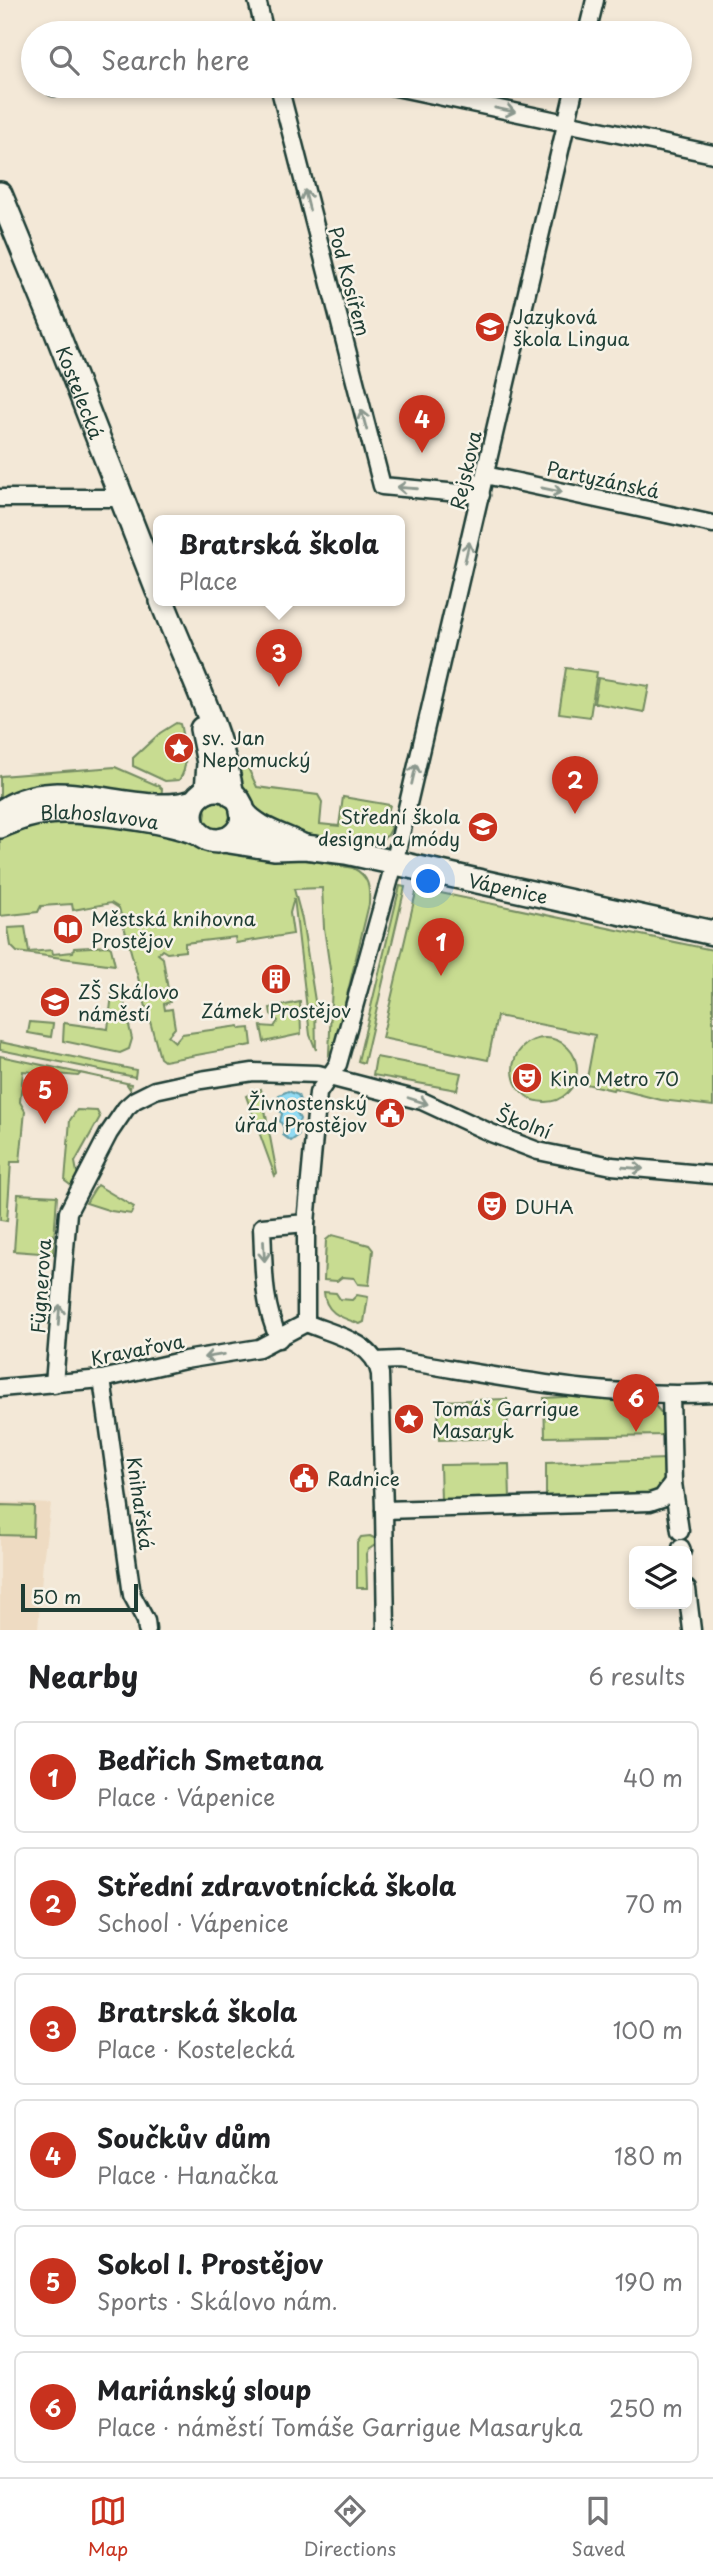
<!DOCTYPE html>
<meta charset="utf-8">
<style>
:root{--surface:#fff;--page:#f6f6f6;--text:#202124;--muted:#757577;--line:#e0e0e0;--accent:#c8321e}
body{margin:0;font-family:"Playpen Sans",sans-serif;background:var(--page);color:var(--text)}
.controls{position:absolute;right:21px;bottom:21px;display:grid;overflow:hidden;border-radius:10px;box-shadow:0 4px 10px #0003}
.controls button{width:63px;height:63px;display:grid;place-items:center;padding:0;border:0;border-bottom:2px solid var(--line);background:var(--surface);color:var(--text);font:35px sans-serif}
.scale{position:absolute;left:21px;bottom:18px;width:117px;box-sizing:border-box;padding-left:7px;border:4px solid #1f3d34;border-top:0;font-size:19px;line-height:24px;white-space:nowrap;color:#1f3d34;-webkit-text-stroke:5px #f7f3e8;paint-order:stroke}
.you{position:absolute;left:429px;top:882px;width:24px;height:24px;margin:-18px;border:5px solid #fff;border-radius:50%;background:#1a73e8;box-shadow:0 0 0 10px #1a73e833}
.badge{display:grid;place-items:center;width:46px;height:46px;border-radius:50%;background:var(--accent);color:#fff;font-size:23px;font-weight:700}
.pin{position:absolute;translate:-50% -58px;filter:drop-shadow(0 2px 4px #0008)}
.pin::after{content:'';position:absolute;top:37px;width:24px;height:21px;background:inherit;clip-path:polygon(0 0,100% 0,50% 100%)}
.popup{position:absolute;left:153px;top:515px;width:252px;height:91px;box-sizing:border-box;display:grid;place-content:center;border-radius:10px;background:var(--surface);filter:drop-shadow(0 2px 5px #0005);font-size:23px;white-space:nowrap;color:var(--muted)}
.popup b{font-size:26px;color:var(--text)}
.popup::after{content:'';position:absolute;left:50%;top:100%;margin-left:-14px;border:14px solid transparent;border-top-color:var(--surface)}
.list{margin:0;padding:0;list-style:none}
h2{display:flex;justify-content:space-between;align-items:center;height:91px;margin:0;padding:0 28px;font-size:30px}
h2 small{font-size:23px;font-weight:400;color:var(--muted)}
.list li{display:grid;grid-template-columns:46px 1fr auto;gap:21px;align-items:center;box-sizing:border-box;height:112px;margin:0 14px 14px;padding:0 14px;border:2px solid var(--line);border-radius:10px}
.list b{display:block;font-size:26px;white-space:nowrap}
.list p{margin:0;font-size:23px;white-space:nowrap;color:var(--muted)}
.list em{font-size:23px;font-style:normal;color:var(--muted)}
.icon{flex:none;width:38px;height:38px;fill:none;stroke:currentColor;stroke-width:2;stroke-linecap:round;stroke-linejoin:round}
.map{position:relative;flex:none;width:713px;height:1630px;overflow:hidden}
.search{position:absolute;background:var(--surface);box-shadow:0 4px 10px #0003;left:21px;right:21px;top:21px;height:77px;display:flex;align-items:center;gap:18px;box-sizing:border-box;padding:0 24px;border-radius:38px;color:var(--muted);font-size:26px}
.sheet{height:847px;background:var(--surface)}
nav{display:flex;justify-content:space-around;align-items:center;box-sizing:border-box;height:98px;border-top:2px solid var(--line);background:var(--surface);font-size:19px;color:var(--muted)}
nav a{display:grid;justify-items:center;gap:4px}
nav .on{color:var(--accent)}
.map>svg:first-child{display:block}
.built{fill:#eedbc2}
.green{fill:#c8dc91;stroke:#748c62;stroke-width:2}
.water{fill:#91daf2;stroke:#639ba6;stroke-width:2}
.lines{fill:none;stroke-linecap:round;stroke-linejoin:round}
.street-casing{stroke:#1f3d34;stroke-width:21}
.secondary-casing{stroke:#1f3d34;stroke-width:28}
.street{stroke:#f7f3e8;stroke-width:16}
.secondary{stroke:#f7f3e8;stroke-width:23}
.oneway{stroke:#8b988e}
.labels{text-anchor:middle;dominant-baseline:central;stroke-width:5;stroke-linejoin:round;paint-order:stroke}
.street-label{font-size:19px;fill:#1f3d34;stroke:#f7f3e8}
.poi-label{font-size:19px;fill:#1f3d34;stroke:#f7f3e8;text-anchor:start}
</style>
<div class="map">
<svg width="713" height="1630" viewBox="0 0 713 1630">
<rect width="100%" height="100%" fill="#f3e8d7"/>
<filter id="ink" filterUnits="userSpaceOnUse"><feTurbulence type="fractalNoise" baseFrequency=".0143" numOctaves="2"/><feDisplacementMap in="SourceGraphic" scale="14" xChannelSelector="R" yChannelSelector="G"/><feConvolveMatrix kernelMatrix="1 2 1 2 8 2 1 2 1" color-interpolation-filters="sRGB"/></filter>
<g filter="url(#ink)">
<polygon class="built" points="0,1502 51,1504 43,1561 38,1630 0,1630"/>
<g class="green">
<polygon points="566,668 597,672 590,717 559,713"/>
<polygon points="598,678 649,686 644,712 594,703"/>
<path d="M 176,723 L 180,724 L 181,728 C 184,745 190,766 179,780 L 165,781 L 133,766 L 133,758 L 160,733 Z"/>
<polygon points="115,767 159,786 162,789 161,801 0,804 0,776"/>
<path d="M 234,767 L 248,768 L 257,787 L 318,795 L 322,802 L 320,824 L 339,826 L 343,797 L 390,805 L 385,824 L 392,827 L 388,835 L 372,846 C 339,840 280,833 255,812 C 246,805 238,779 234,767 Z"/>
<polygon points="213,799 220,799 230,805 234,818 227,830 217,834 204,828 206,812 204,804"/>
<path d="M 56,817 L 154,829 L 190,841 L 199,848 L 210,851 L 267,853 L 353,868 C 369,876 370,887 369,904 L 335,1045 L 329,1054 L 332,983 L 324,928 L 322,888 L 294,889 L 302,919 L 315,1001 L 316,1050 L 310,1035 L 294,898 L 290,913 L 293,934 L 236,943 L 235,937 L 185,943 L 185,951 L 167,953 L 162,950 L 158,954 L 163,958 L 170,1002 L 164,1004 L 165,1010 L 172,1009 L 175,1028 L 168,1036 L 175,1042 L 182,1034 L 239,1026 L 240,1029 L 250,1028 L 252,1045 L 164,1061 L 160,1058 L 119,908 L 111,903 L 73,910 L 72,904 L 41,906 L 38,912 L 0,916 L 0,839 Z"/>
<polygon points="400,886 405,887 364,1063 358,1061"/>
<polygon points="417,888 713,950 713,1106 661,1100 614,1088 613,1090 586,1084 595,1035 497,1016 488,1060 382,1038"/>
<polygon points="25,927 29,952 52,950 53,954 73,952 74,948 108,946 111,948 115,965 17,952 11,946 8,928"/>
<polygon points="113,985 120,985 132,1039 129,1049 120,1053 63,1041 64,1023 108,1029"/>
<polygon points="300,1002 301,1034 264,1042 261,1026 274,1027 278,1021 271,1014 270,1008"/>
<polygon points="30,1022 53,1024 51,1037 28,1033"/>
<circle cx="545" cy="1070" r="32"/>
<polygon points="0,1042 136,1070 135,1077 0,1050"/>
<polygon points="0,1056 131,1084 130,1089 126,1083 81,1073 78,1076 23,1071 20,1102 25,1111 20,1162 11,1162 7,1221 0,1220"/>
<polygon points="376,1057 461,1073 457,1090 373,1075"/>
<polygon points="261,1089 277,1174 275,1176 246,1096"/>
<polygon points="77,1110 97,1111 100,1117 75,1162 78,1178 73,1187 65,1181 70,1120"/>
<polygon points="97,1185 134,1207 131,1214 111,1211 86,1203"/>
<polygon points="18,1194 57,1196 53,1254 14,1251"/>
<polygon points="332,1235 369,1245 373,1250 369,1285 358,1284 354,1278 342,1277 337,1281 324,1280 326,1240"/>
<path d="M 324,1292 L 336,1293 L 340,1299 L 352,1300 L 357,1295 L 368,1297 L 364,1322 L 360,1324 C 343,1318 325,1314 324,1292 Z"/>
<polygon points="580,1396 652,1402 664,1416 666,1435 545,1437 544,1398"/>
<polygon points="507,1399 508,1438 439,1440 438,1401"/>
<path d="M 666,1459 C 667,1476 665,1488 648,1494 L 546,1497 L 546,1463 Z"/>
<polygon points="509,1464 510,1499 441,1501 440,1465"/>
<polygon points="0,1505 34,1506 33,1536 0,1535"/>
<polygon points="370,1536 378,1540 378,1543 368,1550 366,1554 367,1588 357,1588 357,1543 361,1537"/>
</g>
<polygon class="water" points="288,1091 298,1095 301,1103 297,1113 300,1119 297,1127 299,1135 291,1141 283,1135 284,1128 280,1121 282,1114 276,1104 279,1095"/>
<g class="lines">
<g class="street-casing">
<g id="street">
<polyline points="257,0 265,33"/>
<polyline points="587,33 595,0"/>
<polyline points="279,86 382,486 481,495"/>
<polyline points="391,86 713,154"/>
<polyline points="54,87 61,86"/>
<polyline points="485,475 713,524"/>
<polyline points="0,498 121,498"/>
<polyline points="306,1323 306,1223 318,1093 338,1064 394,864 575,86"/>
<path d="M 306,1323 C 332,1334 374,1341 380,1374 L 384,1510 L 650,1502 L 662,1498 L 673,1483 L 671,1395"/>
<path d="M 279,1339 C 262,1303 264,1266 262,1227 L 306,1223"/>
<path d="M 377,1361 L 398,1360 C 505,1377 604,1399 713,1393"/>
<polyline points="102,1379 132,1595 146,1621 147,1630"/>
<polyline points="54,1384 68,1212 109,1133 126,1108 135,1100 155,1090 201,1080 253,1072 318,1074 422,1101 491,1133 538,1151 612,1166 713,1175"/>
<polyline points="0,1388 102,1379 185,1360 259,1348 306,1323"/>
<polyline points="673,1483 680,1531"/>
<polyline points="384,1510 386,1630"/>
<polyline points="681,1548 682,1551"/>
<polyline points="687,1589 692,1630"/>
</g>
</g>
<g class="secondary-casing">
<g id="secondary">
<path id="s1" d="M 0,194 L 54,325 L 158,591"/>
<path d="M 162,601 C 187,665 220,727 232,795"/>
<polyline points="202,729 209,763 207,791"/>
<circle cx="217" cy="815" r="26"/>
<path d="M 242,811 C 257,830 281,835 302,846"/>
<path d="M 0,813 C 57,770 131,820 194,802"/>
<path id="s2" d="M 0,826 C 15,820 30,813 47,812 C 79,808 168,820 197,833"/>
<path id="s3" d="M 223,840 L 274,848 L 305,847 L 346,852 L 713,933"/>
</g>
</g>
<use href="#street" class="street"/>
<use href="#secondary" class="secondary"/>
</g>
<defs><path id="oneway-shaft" d="M-6 0H5M1.5-3L5.5 0L1.5 3" fill="none" stroke-width="1.6" stroke-linecap="round" stroke-linejoin="round" transform="scale(1.75)"/></defs>
<g class="oneway">
<use href="#oneway-shaft" transform="translate(505 110) rotate(12)"/>
<use href="#oneway-shaft" transform="translate(307 200) rotate(-104)"/>
<use href="#oneway-shaft" transform="translate(364 420) rotate(-105)"/>
<use href="#oneway-shaft" transform="translate(407 488) rotate(-176)"/>
<use href="#oneway-shaft" transform="translate(552 490) rotate(12)"/>
<use href="#oneway-shaft" transform="translate(467 552) rotate(-77)"/>
<use href="#oneway-shaft" transform="translate(414 774) rotate(-77)"/>
<use href="#oneway-shaft" transform="translate(418 1101) rotate(18)"/>
<use href="#oneway-shaft" transform="translate(633 1168) rotate(5)"/>
<use href="#oneway-shaft" transform="translate(264 1251) rotate(87)"/>
<use href="#oneway-shaft" transform="translate(59 1315) rotate(-86)"/>
<use href="#oneway-shaft" transform="translate(214 1356) rotate(171)"/>
</g>
</g>
<defs>
<g id="school-disc" transform="scale(1.575)"><circle r="9.5" fill="#c8321e" stroke="#f7f3e8"/><path d="M0-5L7-2L0 1L-7-2ZM-4 1L0 2.5L4 1V4Q0 6-4 4Z" fill="#fff"/></g>
<g id="sight-disc" transform="scale(1.575)"><circle r="9.5" fill="#c8321e" stroke="#f7f3e8"/><path d="M0-6L1.8-2.2L6-1.7L2.9 1.2L3.7 5.4L0 3.3L-3.7 5.4L-2.9 1.2L-6-1.7L-1.8-2.2Z" fill="#fff"/></g>
<g id="library-disc" transform="scale(1.575)"><circle r="9.5" fill="#c8321e" stroke="#f7f3e8"/><path d="M-6-4Q-3-5.5-.7-3.5V5Q-3 3-6 4ZM6-4Q3-5.5 .7-3.5V5Q3 3 6 4Z" fill="#fff"/></g>
<g id="building-disc" transform="scale(1.575)"><circle r="9.5" fill="#c8321e" stroke="#f7f3e8"/><path d="M-4-6H4V6H1V3H-1V6H-4ZM-2.5-4.3h1.7v1.8h-1.7ZM.8-4.3h1.7v1.8H.8ZM-2.5-1h1.7V.8h-1.7ZM.8-1h1.7V.8H.8Z" fill="#fff"/></g>
<g id="theatre-disc" transform="scale(1.575)"><circle r="9.5" fill="#c8321e" stroke="#f7f3e8"/><path d="M-5-5.5Q0-4 5-5.5V0Q5 5 0 6Q-5 5-5 0ZM-3.3-2.5H-1v1.5H-3.3ZM1-2.5H3.3v1.5H1ZM-2.8 1Q0 5.5 2.8 1Z" fill="#fff"/></g>
<g id="civic-disc" transform="scale(1.575)"><circle r="9.5" fill="#c8321e" stroke="#f7f3e8"/><path d="M-.6-6.5H3V-4.5H.6V-3L4-1V1h2V6H-6V1h2V-1L-.6-3ZM-1.2 2.5V6h2.4V2.5Z" fill="#fff"/></g>
</defs>
<g fill-rule="evenodd">
<use href="#school-disc" x="490" y="327"/>
<use href="#sight-disc" x="179" y="748"/>
<use href="#school-disc" x="483" y="827"/>
<use href="#library-disc" x="68" y="929"/>
<use href="#building-disc" x="276" y="979"/>
<use href="#school-disc" x="55" y="1002"/>
<use href="#theatre-disc" x="527" y="1078"/>
<use href="#civic-disc" x="390" y="1113"/>
<use href="#theatre-disc" x="492" y="1206"/>
<use href="#sight-disc" x="409" y="1419"/>
<use href="#civic-disc" x="304" y="1478"/>
</g>
<g class="labels">
<g class="street-label">
<text transform="translate(350 281) rotate(75)">Pod Kosířem</text>
<text stroke="none"><textPath href="#s1" startOffset="214">Kostelecká</textPath></text>
<text transform="translate(465 470) rotate(-77)">Rejskova</text>
<text transform="translate(603 479) rotate(12)">Partyzánská</text>
<text stroke="none"><textPath href="#s2" startOffset="102">Blahoslavova</textPath></text>
<text stroke="none"><textPath href="#s3" startOffset="290">Vápenice</textPath></text>
<text transform="translate(524 1122) rotate(20)">Školní</text>
<text transform="translate(40 1286) rotate(-86)">Fügnerova</text>
<text transform="translate(137 1349) rotate(-11)">Kravařova</text>
<text transform="translate(141 1503) rotate(82)">Knihařská</text>
</g>
<g class="poi-label">
<text x="513" y="316">Jazyková<tspan x="513" dy="22">škola Lingua</tspan></text>
<text x="202" y="737">sv. Jan<tspan x="202" dy="22">Nepomucký</tspan></text>
<text x="460" y="816" text-anchor="end">Střední škola<tspan x="460" dy="22">designu a módy</tspan></text>
<text x="91" y="918">Městská knihovna<tspan x="91" dy="22">Prostějov</tspan></text>
<text x="78" y="991">ZŠ Skálovo<tspan x="78" dy="22">náměstí</tspan></text>
<text x="276" y="1010" text-anchor="middle">Zámek Prostějov</text>
<text x="550" y="1078">Kino Metro 70</text>
<text x="367" y="1102" text-anchor="end">Živnostenský<tspan x="367" dy="22">úřad Prostějov</tspan></text>
<text x="515" y="1206">DUHA</text>
<text x="432" y="1408">Tomáš Garrigue<tspan x="432" dy="22">Masaryk</tspan></text>
<text x="327" y="1478">Radnice</text>
</g>
</g>
</svg>
<div class="controls">
<button><svg class="icon" aria-label="layers" viewBox="0 0 24 24"><path d="M12 4l9 5-9 5-9-5zM3 14l9 5 9-5"/></svg></button>
</div>
<div class="scale">50 m</div>
<div class="you"></div>
<div class="pin badge" style="left:441px;top:976px">1</div>
<div class="pin badge" style="left:575px;top:814px">2</div>
<div class="pin badge" style="left:279px;top:687px">3</div>
<div class="popup"><b>Bratrská škola</b>Place</div>
<div class="pin badge" style="left:422px;top:453px">4</div>
<div class="pin badge" style="left:45px;top:1124px">5</div>
<div class="pin badge" style="left:636px;top:1432px">6</div>
<div class="search"><svg class="icon" aria-label="search" viewBox="0 0 24 24"><circle cx="10" cy="10" r="6"/><path d="M15 15l6 6"/></svg>Search here</div>
</div>
<section class="sheet">
<h2>Nearby<small>6 results</small></h2>
<ul class="list">
<li><span class="badge">1</span><div><b>Bedřich Smetana</b><p>Place · Vápenice</p></div><em>40 m</em></li>
<li><span class="badge">2</span><div><b>Střední zdravotnícká škola</b><p>School · Vápenice</p></div><em>70 m</em></li>
<li><span class="badge">3</span><div><b>Bratrská škola</b><p>Place · Kostelecká</p></div><em>100 m</em></li>
<li><span class="badge">4</span><div><b>Součkův dům</b><p>Place · Hanačka</p></div><em>180 m</em></li>
<li><span class="badge">5</span><div><b>Sokol I. Prostějov</b><p>Sports · Skálovo nám.</p></div><em>190 m</em></li>
<li><span class="badge">6</span><div><b>Mariánský sloup</b><p>Place · náměstí Tomáše Garrigue Masaryka</p></div><em>250 m</em></li>
</ul>
</section>
<nav>
<a class="on"><svg class="icon" aria-label="map" viewBox="0 0 24 24"><path d="M3 6l6-2 6 2 6-2v14l-6 2-6-2-6 2zM9 4v14M15 6v14"/></svg>Map</a>
<a><svg class="icon" aria-label="directions" viewBox="0 0 24 24"><path d="M12 3l9 9-9 9-9-9zM9 14v-3h6M13 9l2 2-2 2"/></svg>Directions</a>
<a><svg class="icon" aria-label="saved" viewBox="0 0 24 24"><path d="M7 4h10v16l-5-4-5 4z"/></svg>Saved</a>
</nav>
